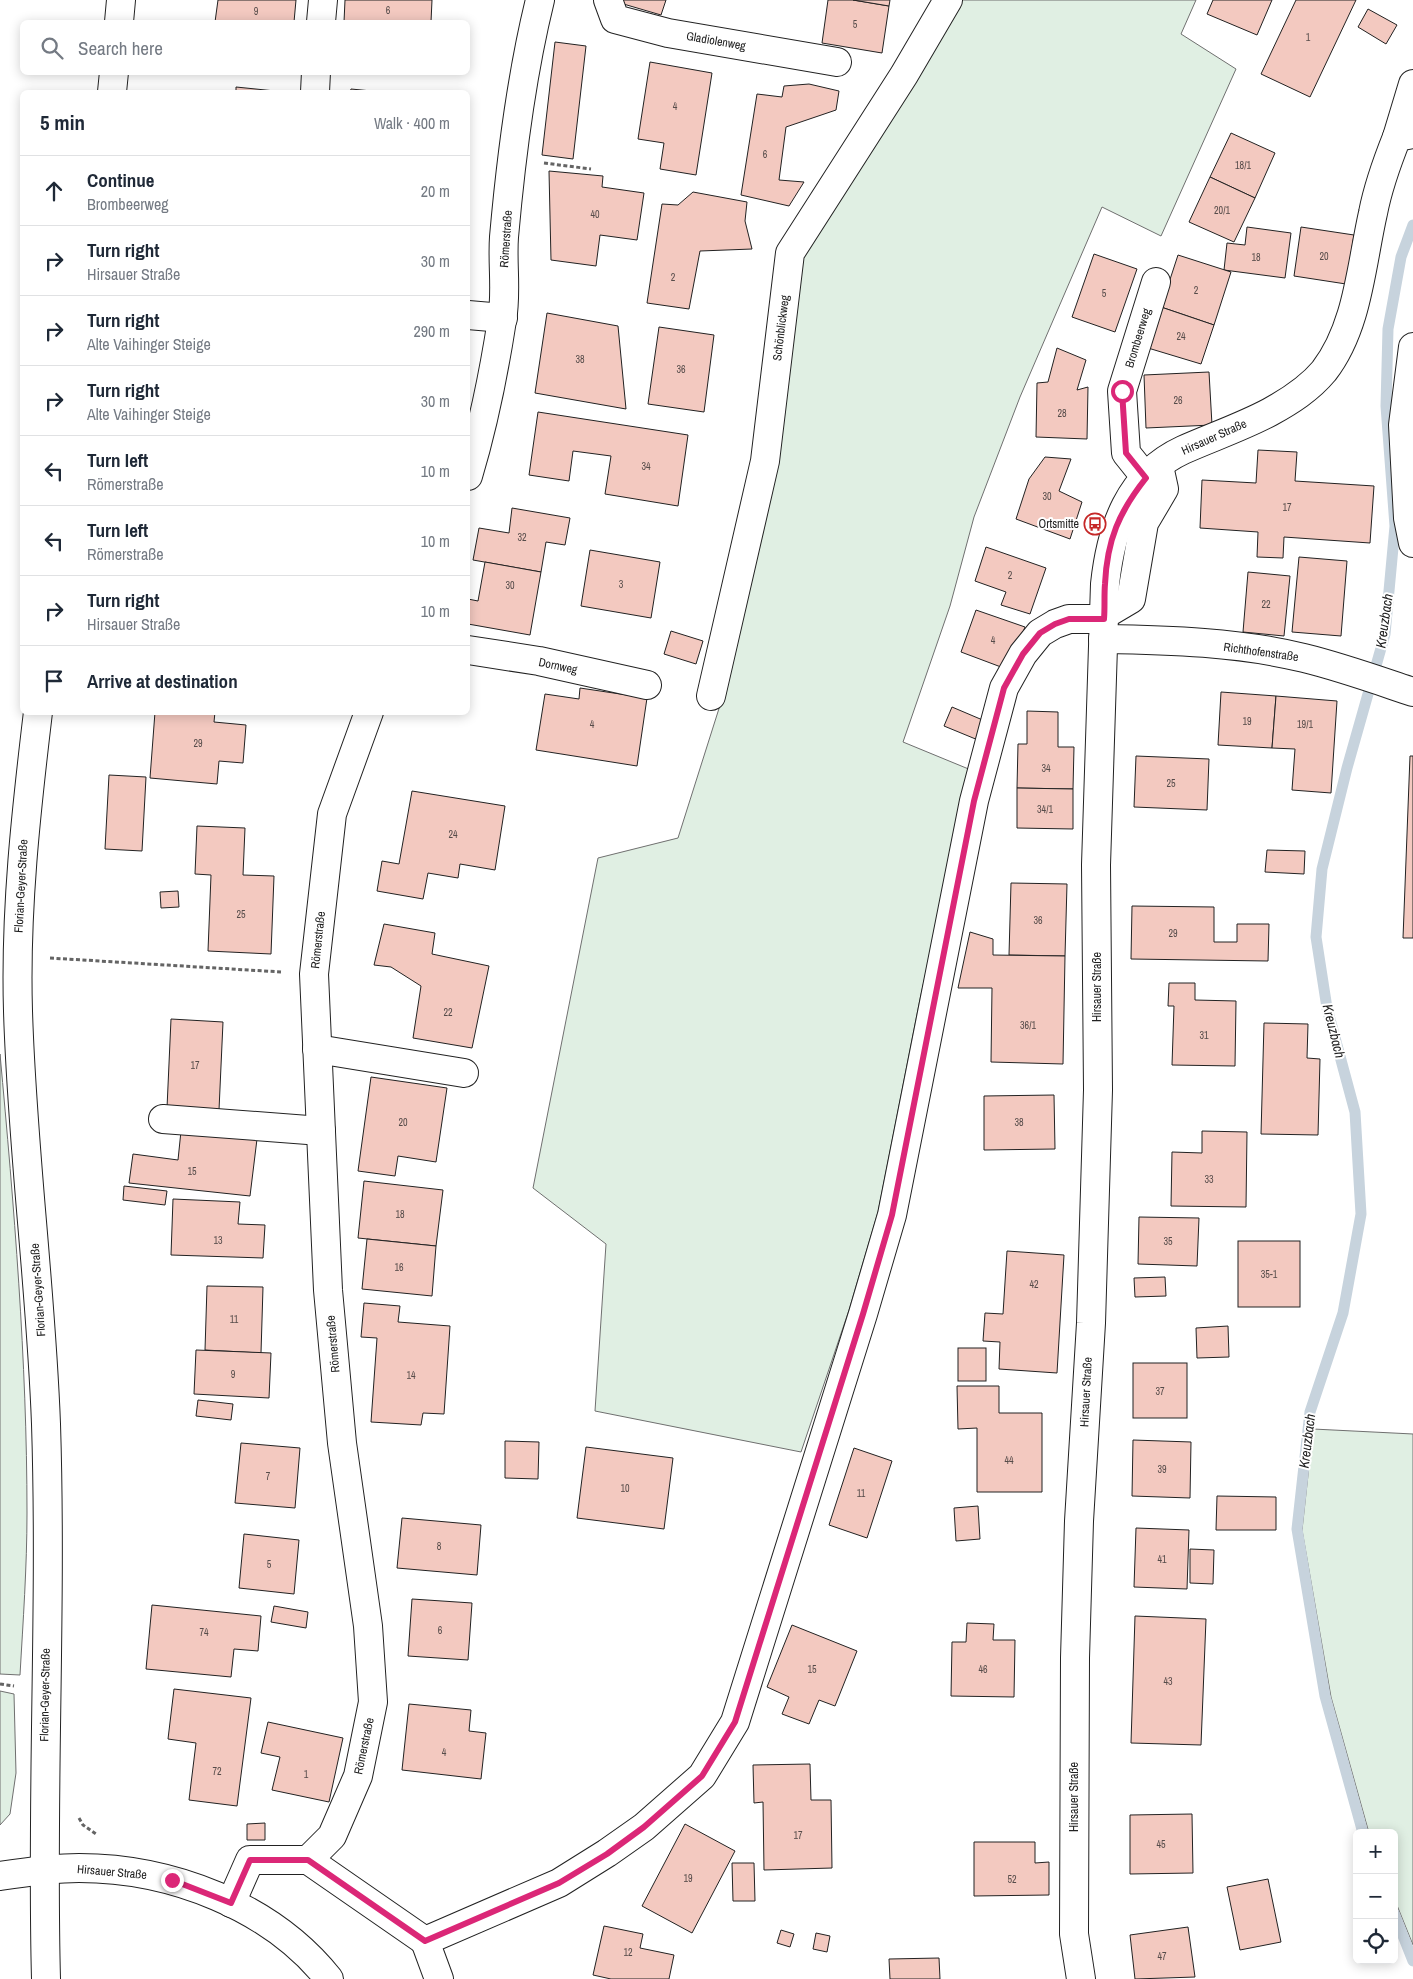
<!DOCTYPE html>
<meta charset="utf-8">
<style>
:root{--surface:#fff;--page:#f2f2f3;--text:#1f2937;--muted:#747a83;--line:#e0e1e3}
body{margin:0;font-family:"Archivo Narrow",sans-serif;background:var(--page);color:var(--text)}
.controls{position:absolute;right:15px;bottom:15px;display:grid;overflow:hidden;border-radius:8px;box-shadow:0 2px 12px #0003}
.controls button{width:45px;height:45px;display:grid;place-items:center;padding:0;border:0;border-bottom:1px solid var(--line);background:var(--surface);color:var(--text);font:25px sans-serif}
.stop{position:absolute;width:15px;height:15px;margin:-11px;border:4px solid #db2777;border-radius:50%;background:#fff}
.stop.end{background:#db2777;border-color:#fff;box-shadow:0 1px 5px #0008}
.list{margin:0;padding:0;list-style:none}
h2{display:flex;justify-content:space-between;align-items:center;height:65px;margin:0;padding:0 20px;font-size:21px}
h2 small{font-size:16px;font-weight:400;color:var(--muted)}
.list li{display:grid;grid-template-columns:32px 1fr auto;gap:15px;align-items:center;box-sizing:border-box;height:70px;padding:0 20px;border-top:1px solid var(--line)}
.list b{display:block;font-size:19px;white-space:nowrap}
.list p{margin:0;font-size:16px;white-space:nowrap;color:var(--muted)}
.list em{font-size:16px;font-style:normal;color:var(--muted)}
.icon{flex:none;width:28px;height:28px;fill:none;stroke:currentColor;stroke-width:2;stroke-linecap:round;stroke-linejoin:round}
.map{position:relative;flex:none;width:1413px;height:1979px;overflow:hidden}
.search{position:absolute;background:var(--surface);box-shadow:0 2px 12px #0003;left:20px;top:20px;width:450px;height:55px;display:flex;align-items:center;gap:12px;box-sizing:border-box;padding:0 18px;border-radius:8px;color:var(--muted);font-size:19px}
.panel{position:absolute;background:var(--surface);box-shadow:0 2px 12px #0003;left:20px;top:90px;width:450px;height:625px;border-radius:8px}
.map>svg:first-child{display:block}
.green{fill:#e0efe3;stroke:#6f6f6f}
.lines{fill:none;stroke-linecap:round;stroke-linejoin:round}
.stream{stroke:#c7d3dd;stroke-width:11}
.building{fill:#f3c9c0;stroke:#222}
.minor-casing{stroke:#222;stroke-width:30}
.major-casing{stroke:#222;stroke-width:30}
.path{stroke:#646464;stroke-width:3;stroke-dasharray:4 2.5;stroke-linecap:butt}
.minor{stroke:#fff;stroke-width:28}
.major{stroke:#fff;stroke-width:28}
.route{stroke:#db2777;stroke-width:6}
.labels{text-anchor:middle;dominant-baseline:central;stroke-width:4;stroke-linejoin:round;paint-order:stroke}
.number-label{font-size:10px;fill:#564c4a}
.street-label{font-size:12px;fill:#222;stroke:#fff}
.poi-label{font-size:12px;fill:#222;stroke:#fff;text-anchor:end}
.water-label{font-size:14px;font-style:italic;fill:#222;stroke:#fff}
</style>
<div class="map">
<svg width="1413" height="1979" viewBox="0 0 1413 1979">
<rect width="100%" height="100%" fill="#fff"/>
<g class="green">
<polygon points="957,0 1196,0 1181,34 1236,69 1161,236 1102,207 1020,397 974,517 950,606 903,742 971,770 920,999 878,1212 849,1310 801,1452 595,1411 606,1244 533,1188 598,858 678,838 722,699 796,254"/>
<path d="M 0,1054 C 14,1206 27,1360 27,1513 C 27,1567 23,1622 20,1675 L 0,1674 Z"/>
<polygon points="1313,1429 1413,1434 1413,1945 1394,1898 1394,1833 1369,1833 1331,1697 1302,1530"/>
<polygon points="0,1691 14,1694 16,1773 10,1814 0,1825"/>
</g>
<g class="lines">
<g class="stream">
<polyline points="1363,1833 1325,1696 1297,1529 1310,1412 1343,1313 1361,1214 1355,1112 1327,1008 1316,937 1322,869 1347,768 1385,634 1395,526 1386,406 1388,329 1401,257 1413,225"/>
<polyline points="1394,1913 1413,1961"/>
</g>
</g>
<g class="building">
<polygon points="218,0 296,0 294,22 215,22"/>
<polygon points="345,0 432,0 431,22 344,22"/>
<polygon points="621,0 666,0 661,15 620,3"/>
<polygon points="828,0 853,0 889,6 882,53 822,43"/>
<polygon points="853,0 890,0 889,6"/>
<polygon points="1213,0 1272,0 1257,35 1207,14"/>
<polygon points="1296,0 1356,0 1310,97 1261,74"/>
<polygon points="1368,9 1397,25 1386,44 1358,27"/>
<polygon points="555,42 586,46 573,159 542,155"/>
<polygon points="650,62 712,73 696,175 660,169 664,143 638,139"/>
<polygon points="809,84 839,91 836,110 786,127 779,180 804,182 789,206 741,195 757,94 782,97 784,86"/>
<polygon points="236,87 285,92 236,92"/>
<polygon points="351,89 382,92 350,92"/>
<polygon points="1231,133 1275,153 1255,198 1210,177"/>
<polygon points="549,171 603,176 602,187 644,193 637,240 600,235 596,266 551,260"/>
<polygon points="1210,177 1255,198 1234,242 1189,222"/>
<polygon points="693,192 747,202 745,221 752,249 700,251 689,309 647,303 662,204 678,205"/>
<polygon points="1247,227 1291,233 1285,278 1224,270 1227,243 1245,245"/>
<polygon points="1301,227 1354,235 1346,284 1294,276"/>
<polygon points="1094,254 1137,269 1115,332 1072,317"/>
<polygon points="1178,255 1231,272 1214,325 1161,307"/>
<polygon points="1161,307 1214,325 1201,364 1148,348"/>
<polygon points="547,313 618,326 626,409 535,393"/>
<polygon points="659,327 714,335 704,412 648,404"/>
<polygon points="1057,348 1086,360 1077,390 1088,387 1087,439 1036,437 1037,383 1048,382"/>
<polygon points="1209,372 1212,425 1146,428 1144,375"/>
<polygon points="538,412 688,435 678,506 605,494 611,456 573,451 569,481 529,475"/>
<polygon points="1258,450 1297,452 1295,481 1374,486 1370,543 1284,537 1283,558 1257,557 1258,532 1200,528 1202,480 1256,483"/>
<polygon points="1045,457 1071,459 1059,491 1082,502 1070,539 1016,519 1029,479"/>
<polygon points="512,508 570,518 565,545 546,542 541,572 473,560 479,528 509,533"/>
<polygon points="986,547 1046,568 1030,614 1001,605 1006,592 975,581"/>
<polygon points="590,550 660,562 651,618 581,606"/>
<polygon points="1299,557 1347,561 1341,636 1292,632"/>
<polygon points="485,562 541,572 530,635 468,624 468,599 478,601"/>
<polygon points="1248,572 1290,576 1284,636 1243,632"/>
<polygon points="976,610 1025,627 1009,670 961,652"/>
<polygon points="671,631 703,641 696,664 664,654"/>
<polygon points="580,688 647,698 637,766 536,750 545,694 579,699"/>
<polygon points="1221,692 1276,696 1272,748 1218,745"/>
<polygon points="1276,696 1337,701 1331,793 1292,790 1295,749 1272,748"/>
<polygon points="952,707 985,721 978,740 944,726"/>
<polygon points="1027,711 1058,712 1058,747 1074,747 1073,789 1017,788 1018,744 1027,744"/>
<polygon points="155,712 215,712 214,722 246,725 243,763 219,761 217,784 150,778"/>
<polygon points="1136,756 1209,759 1207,810 1134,807"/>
<polygon points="1410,756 1413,756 1413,938 1403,938"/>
<polygon points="109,775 146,777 142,851 105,849"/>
<polygon points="1017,788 1073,789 1073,829 1017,828"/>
<polygon points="412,791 505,806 495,870 460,864 458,878 428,873 423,899 377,891 382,861 399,864"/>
<polygon points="197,826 245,828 243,875 274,876 271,954 208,951 211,875 195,874"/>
<polygon points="1267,850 1305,851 1304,874 1265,872"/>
<polygon points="1011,883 1067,884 1065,956 1009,955"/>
<polygon points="178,891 179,907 161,908 160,892"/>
<polygon points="1132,906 1214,907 1214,942 1237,942 1237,924 1269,924 1268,961 1131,959"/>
<polygon points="384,924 435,933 432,954 489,966 472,1048 413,1038 421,986 391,967 374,965"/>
<polygon points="970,932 993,939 993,955 1065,956 1063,1064 991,1062 992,988 958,988"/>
<polygon points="1169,983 1195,983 1195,1000 1236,1001 1235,1066 1172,1065 1174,1006 1168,1006"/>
<polygon points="171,1019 223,1022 219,1110 167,1108"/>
<polygon points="1264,1023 1308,1024 1307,1058 1320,1059 1318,1135 1261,1134"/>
<polygon points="371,1077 447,1088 436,1162 398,1156 395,1176 358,1171"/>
<polygon points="1054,1095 1055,1149 984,1150 984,1096"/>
<polygon points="181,1131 257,1139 250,1196 129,1183 133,1154 178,1160"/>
<polygon points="1202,1131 1247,1132 1246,1207 1171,1206 1172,1152 1202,1153"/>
<polygon points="364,1181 443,1190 436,1246 358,1238"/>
<polygon points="124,1186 167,1191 165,1205 123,1200"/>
<polygon points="173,1199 240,1202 238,1224 265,1225 263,1258 171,1255"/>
<polygon points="1139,1217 1199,1218 1197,1266 1138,1264"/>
<polygon points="367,1239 436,1246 432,1296 362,1289"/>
<rect x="1238" y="1241" width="62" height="66"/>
<polygon points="1007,1251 1064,1255 1057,1373 999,1369 1000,1342 983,1341 985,1313 1003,1314"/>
<polygon points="1165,1277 1166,1296 1135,1297 1134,1278"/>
<polygon points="207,1286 263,1287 261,1353 205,1350"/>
<polygon points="364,1303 400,1306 398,1322 450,1326 444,1414 423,1413 421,1425 371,1422 377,1338 361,1337"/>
<polygon points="1228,1326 1229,1357 1197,1358 1196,1328"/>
<rect x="958" y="1348" width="28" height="33"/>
<polygon points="196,1350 271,1353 269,1398 194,1394"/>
<rect x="1133" y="1363" width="54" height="55"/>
<polygon points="957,1386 999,1386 999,1413 1042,1413 1042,1492 977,1492 977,1428 958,1429"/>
<polygon points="198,1400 233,1404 231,1420 196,1416"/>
<polygon points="1133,1440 1191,1442 1190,1498 1132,1496"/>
<polygon points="505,1441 539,1442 538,1479 505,1478"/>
<polygon points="241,1443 300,1448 295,1508 235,1503"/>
<polygon points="586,1447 673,1458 664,1529 577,1518"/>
<polygon points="854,1448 892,1461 867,1538 829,1525"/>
<polygon points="1217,1496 1276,1497 1276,1530 1216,1530"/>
<polygon points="978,1506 980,1539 956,1541 954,1508"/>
<polygon points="402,1518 481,1525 477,1575 397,1568"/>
<polygon points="1136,1528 1189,1530 1187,1589 1134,1587"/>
<polygon points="244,1534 299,1540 294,1594 239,1588"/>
<polygon points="1190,1549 1214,1550 1213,1584 1190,1583"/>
<polygon points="412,1599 472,1603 468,1660 408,1656"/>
<polygon points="152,1605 261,1616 258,1651 234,1649 231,1677 146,1669"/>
<polygon points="274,1606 308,1612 306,1628 271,1622"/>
<polygon points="1135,1616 1206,1619 1201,1745 1131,1743"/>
<polygon points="967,1623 994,1624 993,1640 1015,1640 1014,1697 951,1696 952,1642 966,1642"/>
<polygon points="792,1625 857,1651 835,1706 819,1700 809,1724 782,1714 789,1697 767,1687"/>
<polygon points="174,1689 251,1698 237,1806 189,1800 196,1743 168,1739"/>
<polygon points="409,1704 471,1710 469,1731 486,1733 481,1779 402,1770"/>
<polygon points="268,1722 343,1738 329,1802 272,1790 280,1757 261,1753"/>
<polygon points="810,1764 811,1800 831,1800 832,1868 764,1870 763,1802 754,1803 753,1765"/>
<polygon points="1192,1814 1193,1873 1130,1874 1130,1815"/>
<polygon points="265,1823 265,1840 247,1840 247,1824"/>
<polygon points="685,1824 735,1851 692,1933 642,1906"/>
<polygon points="974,1842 1035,1842 1035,1863 1049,1862 1049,1895 974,1896"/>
<polygon points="732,1863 754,1863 755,1901 733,1901"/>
<polygon points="1268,1879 1281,1942 1240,1950 1227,1887"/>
<polygon points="604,1926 643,1934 640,1948 674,1955 669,1979 611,1979 593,1975"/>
<polygon points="1188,1927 1195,1977 1135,1979 1130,1935"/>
<polygon points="781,1930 794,1934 790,1947 777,1943"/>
<polygon points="816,1933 830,1936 827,1952 813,1949"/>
<polygon points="939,1958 940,1979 890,1979 889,1959"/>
</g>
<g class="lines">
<g class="minor-casing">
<g id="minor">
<polyline points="608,0 615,19 668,33 837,62"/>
<polyline points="119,22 121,0"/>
<polyline points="321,22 323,0"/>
<polyline points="112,92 114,72"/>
<polyline points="315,92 316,72"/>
<polyline points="1397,137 1413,84"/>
<polyline points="468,315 503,318"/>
<polyline points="1413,347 1403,425 1408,518 1413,543"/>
<path d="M 468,476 C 483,426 494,372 502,320 C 507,293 502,264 504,237 C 511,158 521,77 540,0"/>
<polyline points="1146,478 1126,453 1122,391 1156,282"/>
<polyline points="1104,615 1131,599 1144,523 1164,489 1159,466"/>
<path d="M 1103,639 C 1169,640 1239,642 1304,658 C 1341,667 1377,680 1413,692"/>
<polyline points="468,650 539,661 647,685"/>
<polyline points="711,696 765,461 790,253 904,75 948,0"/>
<path d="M 38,712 C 26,812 15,911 18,1011 C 22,1149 41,1286 46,1424 C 52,1609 41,1794 46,1979"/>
<polyline points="317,1049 464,1073"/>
<polyline points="163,1119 321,1131"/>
<polyline points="308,1860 425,1941"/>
<polyline points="231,1903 250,1860 308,1860 332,1836 358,1776 373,1702 368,1626 342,1443 328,1290 314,974 332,814 369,712"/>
<polyline points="425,1941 559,1883 607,1853 644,1827 702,1776 735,1722 863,1314 892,1215 974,801 1004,688 1023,654 1040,633 1055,624 1069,619 1103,619"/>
<polyline points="425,1941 439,1979"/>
</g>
</g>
<g class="major-casing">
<g id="major">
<path d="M 0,1876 C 26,1872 53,1868 79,1868 C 171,1868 271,1906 329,1979"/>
<path d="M 1081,1979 L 1074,1934 L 1075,1658 L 1079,1521 L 1091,1323 L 1098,1090 L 1096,865 L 1105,584 C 1111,528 1129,475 1183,450 C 1212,437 1242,427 1270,412 C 1290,401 1309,389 1324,371 C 1358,327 1361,266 1373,213 C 1378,187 1387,162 1397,137 L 1413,134"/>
</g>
</g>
<g class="path">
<polyline points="544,163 591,169"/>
<polyline points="50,958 281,972"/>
<polyline points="0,1684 14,1686"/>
<polyline points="79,1818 83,1825 96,1834"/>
</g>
<use href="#minor" class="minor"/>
<use href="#major" class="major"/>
</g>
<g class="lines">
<path class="route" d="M 172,1880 L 231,1903 L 250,1860 L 308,1860 L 425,1941 L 559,1883 L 607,1854 L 644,1827 L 702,1776 L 735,1722 L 863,1314 L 892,1215 L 974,801 L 1004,688 L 1023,654 L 1040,633 L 1055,624 L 1069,619 L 1104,619 C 1105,607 1104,595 1105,584 C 1107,540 1119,512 1146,478 L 1126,453 L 1122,391"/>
</g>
<defs>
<g id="bus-ring" transform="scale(1.125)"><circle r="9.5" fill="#fff" stroke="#c62828" stroke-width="1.5"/><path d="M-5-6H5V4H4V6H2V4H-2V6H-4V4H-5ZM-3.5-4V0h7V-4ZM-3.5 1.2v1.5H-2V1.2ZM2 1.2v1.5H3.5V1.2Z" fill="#c62828"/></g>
</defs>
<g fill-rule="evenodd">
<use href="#bus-ring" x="1095" y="524"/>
</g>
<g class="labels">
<g class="number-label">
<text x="388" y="10">6</text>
<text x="256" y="11">9</text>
<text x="855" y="24">5</text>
<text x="1308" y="37">1</text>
<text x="675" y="106">4</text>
<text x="765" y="154">6</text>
<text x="1243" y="165">18/1</text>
<text x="1222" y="210">20/1</text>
<text x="595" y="214">40</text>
<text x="1324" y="256">20</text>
<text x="1256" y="257">18</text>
<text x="673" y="277">2</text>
<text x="1196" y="290">2</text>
<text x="1104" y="293">5</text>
<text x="1181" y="336">24</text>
<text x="580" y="359">38</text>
<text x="681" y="369">36</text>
<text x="1178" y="400">26</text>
<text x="1062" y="413">28</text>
<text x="646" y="466">34</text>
<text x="1047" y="496">30</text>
<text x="1287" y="507">17</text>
<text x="522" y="537">32</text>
<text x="1010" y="575">2</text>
<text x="621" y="584">3</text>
<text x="510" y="585">30</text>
<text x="1266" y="604">22</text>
<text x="993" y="640">4</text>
<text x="1247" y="721">19</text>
<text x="592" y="724">4</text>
<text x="1305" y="724">19/1</text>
<text x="198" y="743">29</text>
<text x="1046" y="768">34</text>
<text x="1171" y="783">25</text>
<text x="1045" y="809">34/1</text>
<text x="453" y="834">24</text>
<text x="241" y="914">25</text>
<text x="1038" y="920">36</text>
<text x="1173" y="933">29</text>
<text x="448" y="1012">22</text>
<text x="1028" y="1025">36/1</text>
<text x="1204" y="1035">31</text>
<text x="195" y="1065">17</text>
<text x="403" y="1122">20</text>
<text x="1019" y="1122">38</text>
<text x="192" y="1171">15</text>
<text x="1209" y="1179">33</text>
<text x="400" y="1214">18</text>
<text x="218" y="1240">13</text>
<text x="1168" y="1241">35</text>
<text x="399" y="1267">16</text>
<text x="1269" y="1274">35-1</text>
<text x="1034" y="1284">42</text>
<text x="234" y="1319">11</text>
<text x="233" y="1374">9</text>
<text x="411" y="1375">14</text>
<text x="1160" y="1391">37</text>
<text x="1009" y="1460">44</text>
<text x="1162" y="1469">39</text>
<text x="268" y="1476">7</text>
<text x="625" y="1488">10</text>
<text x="861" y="1493">11</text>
<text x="439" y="1546">8</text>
<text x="1162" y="1559">41</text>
<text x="269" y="1564">5</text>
<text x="440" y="1630">6</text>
<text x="204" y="1632">74</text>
<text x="812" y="1669">15</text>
<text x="983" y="1669">46</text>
<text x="1168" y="1681">43</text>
<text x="444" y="1752">4</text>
<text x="217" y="1771">72</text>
<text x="306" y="1774">1</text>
<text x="798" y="1835">17</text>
<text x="1161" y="1844">45</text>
<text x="688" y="1878">19</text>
<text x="1012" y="1879">52</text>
<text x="628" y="1952">12</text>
<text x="1162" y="1956">47</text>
</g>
<g class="street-label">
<text transform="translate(716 41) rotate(10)">Gladiolenweg</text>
<text transform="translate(506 239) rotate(-86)">Römerstraße</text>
<text transform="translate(781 328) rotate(-83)">Schönblickweg</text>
<text transform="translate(1138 338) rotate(-73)">Brombeerweg</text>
<text transform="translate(1214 437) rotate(-24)">Hirsauer Straße</text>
<text transform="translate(1261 652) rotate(8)">Richthofenstraße</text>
<text transform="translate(558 666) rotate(12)">Dornweg</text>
<text transform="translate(21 886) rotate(-87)">Florian-Geyer-Straße</text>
<text transform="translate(318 940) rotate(-84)">Römerstraße</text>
<text transform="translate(1097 987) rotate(-90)">Hirsauer Straße</text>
<text transform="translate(38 1290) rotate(-94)">Florian-Geyer-Straße</text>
<text transform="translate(333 1344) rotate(-95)">Römerstraße</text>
<text transform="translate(1086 1392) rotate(-87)">Hirsauer Straße</text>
<text transform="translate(45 1695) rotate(-89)">Florian-Geyer-Straße</text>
<text transform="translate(364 1746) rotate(-78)">Römerstraße</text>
<text transform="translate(1074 1797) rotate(-90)">Hirsauer Straße</text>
<text transform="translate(112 1872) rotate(5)">Hirsauer Straße</text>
</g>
<g class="poi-label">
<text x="1079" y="524">Ortsmitte</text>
</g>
<g class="water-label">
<text transform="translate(1384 621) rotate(-82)">Kreuzbach</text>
<text transform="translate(1334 1031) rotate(76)">Kreuzbach</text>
<text transform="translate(1307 1441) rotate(-83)">Kreuzbach</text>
</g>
</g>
</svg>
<div class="controls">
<button>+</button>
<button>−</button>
<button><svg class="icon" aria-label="locate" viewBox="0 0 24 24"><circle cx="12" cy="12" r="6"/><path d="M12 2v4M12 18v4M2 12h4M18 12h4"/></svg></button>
</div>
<div class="stop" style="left:1122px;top:391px"></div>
<div class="stop end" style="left:172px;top:1880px"></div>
<div class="search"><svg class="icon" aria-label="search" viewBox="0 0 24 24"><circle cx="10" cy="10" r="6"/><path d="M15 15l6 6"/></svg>Search here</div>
<section class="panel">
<h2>5 min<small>Walk · 400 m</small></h2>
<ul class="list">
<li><svg class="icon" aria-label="ahead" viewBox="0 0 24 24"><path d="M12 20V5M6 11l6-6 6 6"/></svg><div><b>Continue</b><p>Brombeerweg</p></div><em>20 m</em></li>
<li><svg class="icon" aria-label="right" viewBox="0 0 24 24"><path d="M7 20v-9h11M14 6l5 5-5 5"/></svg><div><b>Turn right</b><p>Hirsauer Straße</p></div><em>30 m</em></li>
<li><svg class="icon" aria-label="right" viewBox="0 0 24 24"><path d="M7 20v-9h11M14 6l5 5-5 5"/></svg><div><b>Turn right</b><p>Alte Vaihinger Steige</p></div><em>290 m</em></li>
<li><svg class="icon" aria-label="right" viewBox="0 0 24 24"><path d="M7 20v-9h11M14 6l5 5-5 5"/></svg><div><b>Turn right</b><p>Alte Vaihinger Steige</p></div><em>30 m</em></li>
<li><svg class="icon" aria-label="left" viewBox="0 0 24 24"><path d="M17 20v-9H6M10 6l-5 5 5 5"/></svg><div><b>Turn left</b><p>Römerstraße</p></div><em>10 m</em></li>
<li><svg class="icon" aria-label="left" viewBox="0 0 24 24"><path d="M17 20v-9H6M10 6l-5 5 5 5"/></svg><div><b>Turn left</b><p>Römerstraße</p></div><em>10 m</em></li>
<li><svg class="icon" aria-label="right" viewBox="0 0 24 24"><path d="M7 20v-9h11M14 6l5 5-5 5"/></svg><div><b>Turn right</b><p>Hirsauer Straße</p></div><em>10 m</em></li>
<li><svg class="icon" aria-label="arrive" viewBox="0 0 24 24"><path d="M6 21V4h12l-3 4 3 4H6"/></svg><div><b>Arrive at destination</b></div></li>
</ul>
</section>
</div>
